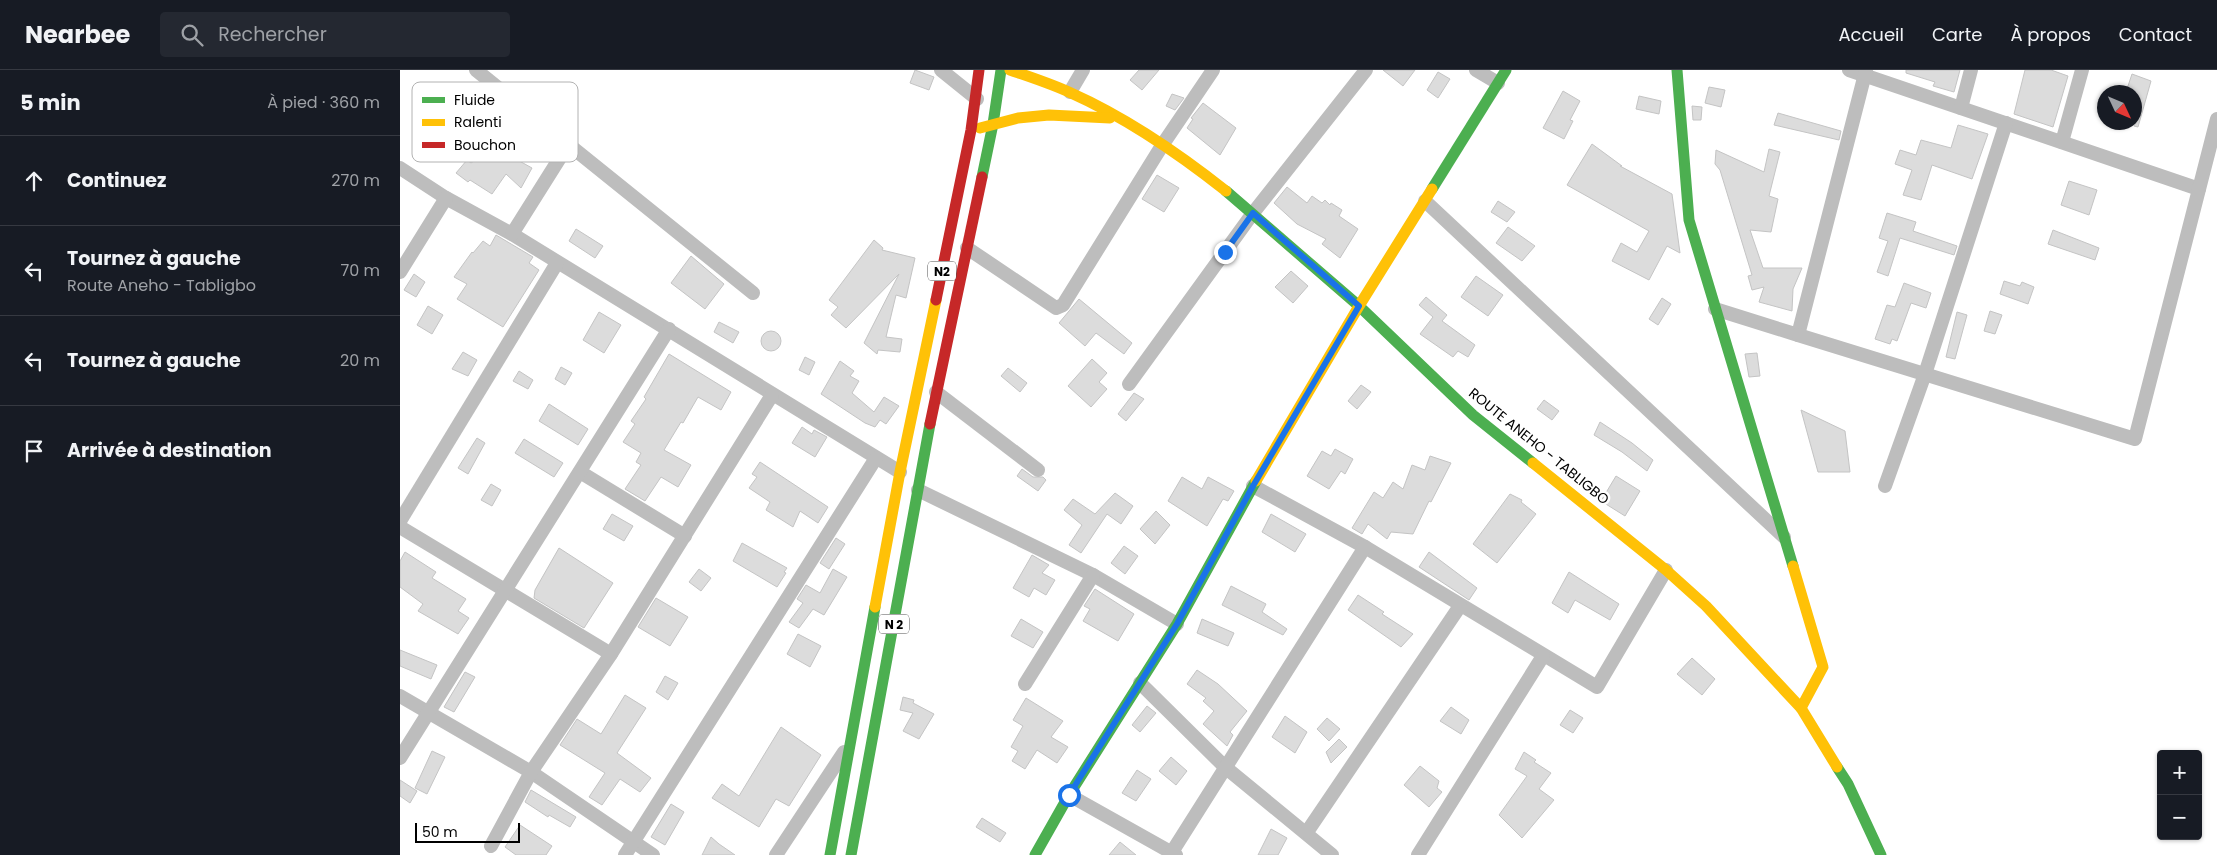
<!DOCTYPE html>
<html lang="fr">
<meta charset="utf-8">
<style>
:root{--surface:#171b24;--page:#242831;--text:#f1f3f6;--muted:#9ea1a6;--line:#363941}
body{margin:0;font-family:Poppins,sans-serif;background:var(--page);color:var(--text)}
.controls{position:absolute;right:15px;bottom:15px;display:grid;overflow:hidden;border-radius:5px;box-shadow:0 1px 4px #0004}
.controls button{width:45px;height:45px;display:grid;place-items:center;padding:0;border:0;border-bottom:1px solid var(--line);background:var(--surface);color:var(--text);font:25px sans-serif}
.compass{position:absolute;left:1697px;top:15px;width:45px;height:45px;border-radius:50%;background:var(--surface);box-shadow:0 1px 4px #0004;rotate:134deg}
.scale{position:absolute;left:15px;bottom:12px;width:105px;box-sizing:border-box;padding-left:5px;border:2px solid #000;border-top:0;font-size:14px;line-height:18px;white-space:nowrap;color:#000;-webkit-text-stroke:4px #fff;paint-order:stroke}
.stop{position:absolute;width:15px;height:15px;margin:-11px;border:4px solid #1a73e8;border-radius:50%;background:#fff}
.stop.end{background:#1a73e8;border-color:#fff;box-shadow:0 1px 5px #0008}
.list{margin:0;padding:0;list-style:none}
h2{display:flex;justify-content:space-between;align-items:center;height:65px;margin:0;padding:0 20px;font-size:21px}
h2 small{font-size:16px;font-weight:400;color:var(--muted)}
.list li{display:grid;grid-template-columns:32px 1fr auto;gap:15px;align-items:center;box-sizing:border-box;height:90px;padding:0 20px;border-top:1px solid var(--line)}
.list b{display:block;font-size:19px;white-space:nowrap}
.list p{margin:0;font-size:16px;white-space:nowrap;color:var(--muted)}
.list em{font-size:16px;font-style:normal;color:var(--muted)}
.icon{flex:none;width:28px;height:28px;fill:none;stroke:currentColor;stroke-width:2;stroke-linecap:round;stroke-linejoin:round}
.map{position:relative;flex:none;width:1817px;height:785px;overflow:hidden}
header{display:flex;align-items:center;gap:30px;box-sizing:border-box;height:70px;padding:0 25px;background:var(--surface);border-bottom:1px solid var(--line)}
header strong{font-size:24px}
nav{display:flex;gap:28px;margin-inline-start:auto;font-size:18px}
.search{width:350px;height:45px;background:var(--page);display:flex;align-items:center;gap:12px;box-sizing:border-box;padding:0 18px;border-radius:5px;color:var(--muted);font-size:19px}
main{display:flex}
aside{flex:1;background:var(--surface)}
.map>svg:first-child{display:block}
.building{fill:#dcdcdc;stroke:#c4c4c4}
.lines{fill:none;stroke-linecap:round;stroke-linejoin:round}
.street{stroke:#bdbdbd;stroke-width:14}
.fast{stroke:#4caf50;stroke-width:11}
.slow{stroke:#ffc107;stroke-width:11}
.jam{stroke:#c62828;stroke-width:11}
.route{stroke:#1a73e8;stroke-width:6}
.labels{text-anchor:middle;dominant-baseline:central;stroke-width:5;stroke-linejoin:round;paint-order:stroke}
.shield{fill:#fff;stroke:#4c4c4c;stroke-width:1}
.shield-label{font-size:12px;font-weight:bold;fill:#000}
.street-label{font-size:14px;fill:#000;stroke:#fff}
.key{fill:#fff;stroke:#b2b2b2;stroke-width:1}
.key-label{font-size:14px;fill:#000}
</style>
<header>
<strong>Nearbee</strong>
<div class="search"><svg class="icon" aria-label="search" viewBox="0 0 24 24"><circle cx="10" cy="10" r="6"/><path d="M15 15l6 6"/></svg>Rechercher</div>
<nav><a>Accueil</a><a>Carte</a><a>À propos</a><a>Contact</a></nav>
</header>
<main>
<aside>
<h2>5 min<small>À pied · 360 m</small></h2>
<ul class="list">
<li><svg class="icon" aria-label="ahead" viewBox="0 0 24 24"><path d="M12 20V5M6 11l6-6 6 6"/></svg><div><b>Continuez</b></div><em>270 m</em></li>
<li><svg class="icon" aria-label="left" viewBox="0 0 24 24"><path d="M17 20v-9H6M10 6l-5 5 5 5"/></svg><div><b>Tournez à gauche</b><p>Route Aneho - Tabligbo</p></div><em>70 m</em></li>
<li><svg class="icon" aria-label="left" viewBox="0 0 24 24"><path d="M17 20v-9H6M10 6l-5 5 5 5"/></svg><div><b>Tournez à gauche</b></div><em>20 m</em></li>
<li><svg class="icon" aria-label="arrive" viewBox="0 0 24 24"><path d="M6 21V4h12l-3 4 3 4H6"/></svg><div><b>Arrivée à destination</b></div></li>
</ul>
</aside>
<div class="map">
<svg width="1817" height="785" viewBox="0 0 1817 785">
<rect width="100%" height="100%" fill="#fff"/>
<g class="building">
<polygon points="515,0 534,7 529,20 510,13"/>
<polygon points="739,0 759,0 742,20 730,10"/>
<polygon points="983,0 1015,0 1003,16"/>
<polygon points="1506,0 1560,0 1554,22 1533,16 1535,12 1506,3"/>
<polygon points="1625,0 1651,0 1668,6 1653,57 1614,44"/>
<polygon points="1038,2 1050,9 1038,28 1027,20"/>
<polygon points="1732,4 1751,11 1738,57 1734,56 1734,22 1726,22"/>
<polygon points="1309,17 1325,20 1321,37 1305,33"/>
<polygon points="1163,21 1180,31 1170,50 1173,51 1164,69 1143,58"/>
<polygon points="772,24 784,28 775,40 766,36"/>
<polygon points="1239,26 1261,31 1259,44 1236,39"/>
<polygon points="803,33 836,58 820,85 787,58 793,49 791,48"/>
<polygon points="1292,36 1302,37 1301,50 1293,50"/>
<polygon points="1378,43 1441,61 1439,70 1374,55"/>
<polygon points="111,54 128,64 114,88 132,98 121,118 106,104 92,124 70,110 68,112 56,103 67,90 71,93 74,91 93,70 99,75"/>
<polygon points="1558,55 1588,64 1572,109 1532,95 1521,130 1503,125 1512,100 1495,94 1500,80 1516,85 1521,70 1551,78"/>
<polygon points="1192,74 1222,96 1220,96 1272,124 1280,183 1267,176 1249,210 1212,191 1221,173 1237,182 1249,161 1167,115"/>
<polygon points="1369,79 1380,82 1369,126 1378,129 1371,162 1350,160 1363,198 1402,198 1393,219 1392,241 1359,232 1364,217 1352,220 1348,206 1352,205 1320,100 1315,94 1316,80 1364,102"/>
<polygon points="757,105 779,118 764,142 742,129"/>
<polygon points="1669,111 1697,120 1689,145 1661,135"/>
<polygon points="887,117 907,133 912,126 922,133 925,130 930,135 931,133 942,140 939,146 958,159 940,188 922,174 926,169 897,154 874,133"/>
<polygon points="1098,131 1115,142 1107,152 1091,142"/>
<polygon points="1487,143 1516,152 1513,161 1557,176 1554,185 1500,168 1488,206 1477,202 1488,171 1479,168"/>
<polygon points="1108,157 1135,176 1122,191 1096,173"/>
<polygon points="176,159 203,176 195,188 169,171"/>
<polygon points="1653,160 1699,178 1695,190 1648,174"/>
<polygon points="96,165 133,187 129,193 139,200 103,257 57,229 67,214 54,207 72,182 73,183 83,171 90,176"/>
<polygon points="474,170 483,178 482,180 515,188 506,228 496,225 486,267 502,269 500,282 478,280 477,284 464,273 499,204 446,258 431,245 438,237 429,230"/>
<polygon points="291,186 324,214 305,239 271,213"/>
<polygon points="891,201 908,216 893,233 875,217"/>
<polygon points="14,204 25,212 16,227 4,220"/>
<polygon points="1076,206 1103,225 1088,246 1061,227"/>
<polygon points="1604,211 1620,216 1622,212 1634,217 1628,234 1600,224"/>
<polygon points="1504,213 1531,223 1526,238 1511,233 1497,271 1492,269 1490,274 1475,269 1487,235 1495,237"/>
<polygon points="1026,227 1047,245 1042,251 1075,275 1068,287 1058,281 1053,287 1020,264 1033,247 1019,235"/>
<polygon points="1262,228 1271,234 1258,255 1249,249"/>
<polygon points="679,229 732,273 724,284 696,263 685,276 659,253"/>
<polygon points="28,236 43,245 32,264 17,255"/>
<polygon points="1590,241 1602,245 1595,264 1584,261"/>
<polygon points="199,242 221,255 204,283 183,270"/>
<polygon points="1557,242 1567,245 1555,289 1546,287"/>
<polygon points="319,252 339,262 333,273 314,262"/>
<circle cx="371" cy="271" r="10"/>
<polygon points="63,282 77,290 68,306 52,299"/>
<polygon points="1357,283 1360,306 1349,307 1345,284"/>
<polygon points="269,284 331,322 321,340 298,327 283,353 281,352 264,380 291,395 278,417 261,407 245,431 225,419 241,395 236,392 241,383 223,372 235,354 231,351 246,329 244,327"/>
<polygon points="405,287 415,292 409,305 399,300"/>
<polygon points="692,289 707,303 699,312 707,319 691,337 668,316"/>
<polygon points="440,291 454,301 450,306 459,311 452,323 474,342 484,327 499,336 486,354 480,350 475,357 465,353 421,324"/>
<polygon points="161,297 172,303 165,315 155,309"/>
<polygon points="608,298 627,313 620,322 601,306"/>
<polygon points="119,301 133,310 128,319 113,311"/>
<polygon points="961,315 971,322 957,339 948,331"/>
<polygon points="734,323 744,329 726,351 718,344"/>
<polygon points="1144,330 1159,341 1152,350 1137,339"/>
<polygon points="149,334 188,359 178,375 139,351"/>
<polygon points="1401,340 1445,361 1450,402 1418,402"/>
<polygon points="1200,352 1232,373 1253,390 1247,401 1222,382 1194,365"/>
<polygon points="402,357 412,364 414,360 427,367 415,387 392,373"/>
<polygon points="77,368 85,373 68,404 58,398"/>
<polygon points="124,369 163,393 154,407 115,383"/>
<polygon points="935,379 953,389 945,404 941,401 929,419 907,406 922,381 931,386"/>
<polygon points="1030,386 1051,393 1031,432 1029,431 1013,464 991,462 987,469 968,454 962,464 952,458 974,422 983,428 993,412 1003,419 1012,395 1025,400"/>
<polygon points="360,392 428,437 418,453 400,441 393,457 366,440 370,432 349,418 357,407 352,404"/>
<polygon points="622,399 633,407 643,407 646,410 638,421 617,406"/>
<polygon points="1216,406 1240,421 1225,446 1201,431"/>
<polygon points="782,407 802,419 808,407 834,421 828,431 823,429 807,456 768,431"/>
<polygon points="91,414 101,420 92,436 81,430"/>
<polygon points="715,423 733,436 721,454 707,444 681,483 669,475 682,455 664,440 673,429 695,444"/>
<polygon points="1110,424 1122,430 1121,432 1136,444 1097,493 1073,474"/>
<polygon points="756,441 770,455 755,474 740,459"/>
<polygon points="212,444 233,456 224,471 203,459"/>
<polygon points="871,444 906,464 895,482 862,462"/>
<polygon points="436,468 445,474 429,499 420,493"/>
<polygon points="342,473 387,498 384,502 386,503 377,517 333,491"/>
<polygon points="724,476 738,486 725,504 711,493"/>
<polygon points="159,478 213,513 184,558 134,528 135,520"/>
<polygon points="5,482 36,502 32,508 66,529 58,541 69,548 58,564 18,541 23,534 0,517 0,491"/>
<polygon points="1029,482 1077,518 1069,530 1019,497"/>
<polygon points="632,485 649,495 642,503 655,510 646,525 634,518 629,527 613,518"/>
<polygon points="299,499 311,508 301,521 289,512"/>
<polygon points="433,499 447,507 424,545 413,539 399,558 389,552 403,533 397,529 406,515 420,523"/>
<polygon points="1169,502 1219,534 1210,550 1175,530 1168,543 1152,533"/>
<polygon points="831,516 866,534 862,542 887,559 883,565 822,535"/>
<polygon points="695,519 734,544 718,571 683,551 690,539 684,536"/>
<polygon points="958,525 984,542 982,544 1013,564 1001,577 948,540"/>
<polygon points="256,528 288,547 270,576 238,557"/>
<polygon points="621,549 643,562 633,578 611,566"/>
<polygon points="802,549 834,563 828,576 797,563"/>
<polygon points="398,564 421,576 410,597 387,584"/>
<polygon points="0,580 37,595 31,609 0,596"/>
<polygon points="1292,588 1315,609 1302,625 1277,604"/>
<polygon points="797,600 818,614 847,641 830,662 833,665 827,676 803,654 814,641 803,631 806,628 787,614"/>
<polygon points="65,602 75,607 54,642 44,637"/>
<polygon points="265,606 278,613 268,630 256,622"/>
<polygon points="225,625 246,638 217,683 251,708 240,722 220,709 202,735 189,727 205,703 160,675 177,649 201,664"/>
<polygon points="503,627 514,630 513,633 534,644 519,669 503,661 513,643 500,640"/>
<polygon points="626,628 663,651 651,667 668,677 657,693 637,680 625,699 612,691 618,681 611,677 623,656 613,650"/>
<polygon points="747,636 756,643 740,662 732,655"/>
<polygon points="1051,637 1069,650 1061,664 1040,651"/>
<polygon points="1170,640 1183,648 1173,663 1160,655"/>
<polygon points="885,646 907,662 895,683 872,667"/>
<polygon points="927,648 940,659 929,671 917,659"/>
<polygon points="381,657 421,685 389,736 376,729 359,757 312,728 322,714 339,726"/>
<polygon points="939,669 947,677 931,693 926,682"/>
<polygon points="32,681 45,687 27,724 15,718"/>
<polygon points="1124,682 1136,690 1134,692 1151,703 1139,719 1154,730 1122,768 1099,745 1127,706 1115,699"/>
<polygon points="771,687 787,701 776,715 759,701"/>
<polygon points="1020,696 1039,711 1037,718 1042,722 1029,737 1004,715"/>
<polygon points="737,700 751,709 736,731 722,723"/>
<polygon points="0,710 17,721 10,733 0,726"/>
<polygon points="131,720 176,747 170,757 149,745 148,747 125,732"/>
<polygon points="271,734 284,742 265,775 251,767"/>
<polygon points="582,748 606,763 600,772 576,757"/>
<polygon points="120,755 152,776 146,785 116,785 105,777"/>
<polygon points="871,759 887,768 878,785 858,785"/>
<polygon points="311,767 319,774 335,785 302,785"/>
<polygon points="720,772 736,785 709,785"/>
</g>
<g class="lines">
<g class="street">
<polyline points="76,0 353,223"/>
<polyline points="541,0 577,29"/>
<polyline points="1076,0 1098,13"/>
<polyline points="1449,0 1799,119"/>
<polyline points="670,22 683,0"/>
<polyline points="1561,38 1571,0"/>
<polyline points="1662,72 1682,0"/>
<polyline points="0,98 46,128 112,164 500,402"/>
<polyline points="1025,131 1384,467"/>
<polyline points="112,164 168,75"/>
<polyline points="567,178 656,238 663,235 763,74 813,0"/>
<polyline points="0,202 46,128"/>
<polyline points="1315,239 1398,265 1466,0"/>
<polyline points="1398,265 1735,369 1817,49"/>
<polyline points="729,314 853,143 966,0"/>
<polyline points="536,322 638,400"/>
<polyline points="180,402 285,466"/>
<polyline points="853,416 965,477 1197,617 1266,500"/>
<polyline points="1485,416 1525,304 1606,53"/>
<polyline points="518,420 693,505 777,554"/>
<polyline points="0,451 157,193"/>
<polyline points="0,457 211,584"/>
<polyline points="740,613 825,697 932,785"/>
<polyline points="625,614 693,505"/>
<polyline points="0,626 131,702 253,785"/>
<polyline points="0,688 269,259"/>
<polyline points="669,725 776,785"/>
<polyline points="907,762 1060,536"/>
<polyline points="91,776 131,702 211,584 372,325"/>
<polyline points="772,782 965,477"/>
<polyline points="225,785 476,388"/>
<polyline points="376,785 444,682"/>
<polyline points="1018,785 1143,586"/>
</g>
<g class="fast">
<polyline points="1277,0 1289,150 1393,496"/>
<polyline points="582,107 593,54 601,0"/>
<polyline points="1032,119 1106,0"/>
<polyline points="826,121 959,236 1073,345 1133,393"/>
<polyline points="1437,697 1448,714 1481,785"/>
<polyline points="430,785 475,537"/>
<polyline points="451,785 530,354"/>
<polyline points="635,785 669,725 777,554 856,411"/>
</g>
<g class="slow">
<path d="M 610,0 C 630,7 652,14 671,23 C 727,48 778,83 826,121"/>
<polyline points="580,58 618,48 649,45 710,48"/>
<polyline points="1133,393 1266,500 1306,536 1401,638 1437,697"/>
<polyline points="856,411 959,236 1032,119"/>
<polyline points="1393,496 1423,597 1401,638"/>
<polyline points="475,537 500,402 536,230"/>
</g>
<g class="jam">
<polyline points="536,230 571,60 579,0"/>
<polyline points="530,354 582,107"/>
</g>
</g>
<g class="lines">
<polyline class="route" points="669,725 777,554 853,416 959,236 853,143 825,182"/>
</g>
<g class="labels">
<g class="shield">
<rect x="528" y="191.5" width="28" height="19" rx="4"/>
<rect x="479" y="544.5" width="30" height="19" rx="4"/>
</g>
<g class="shield-label">
<text x="542" y="201">N2</text>
<text x="494" y="554">N 2</text>
</g>
<g class="street-label">
<text transform="translate(1139 376) rotate(39)">ROUTE ANEHO - TABLIGBO</text>
</g>
</g>
<rect x="12" y="12" width="166" height="80" rx="8" class="key"/>
<rect x="22" y="27" width="23" height="6" fill="#4caf50"/>
<rect x="22" y="49" width="23" height="7" fill="#ffc107"/>
<rect x="22" y="72" width="23" height="6" fill="#c62828"/>
<g class="key-label">
<text x="54" y="35">Fluide</text>
<text x="54" y="57">Ralenti</text>
<text x="54" y="80">Bouchon</text>
</g>
</svg>
<div class="controls">
<button>+</button>
<button>−</button>
</div>
<svg class="compass" viewBox="-18 -18 36 36"><path d="M0-13l5 13h-10z" fill="#e53935"/><path d="M0 13l5-13h-10z" fill="#9ea1a6"/></svg>
<div class="scale">50 m</div>
<div class="stop" style="left:669px;top:725px"></div>
<div class="stop end" style="left:825px;top:182px"></div>
</div>
</main>
